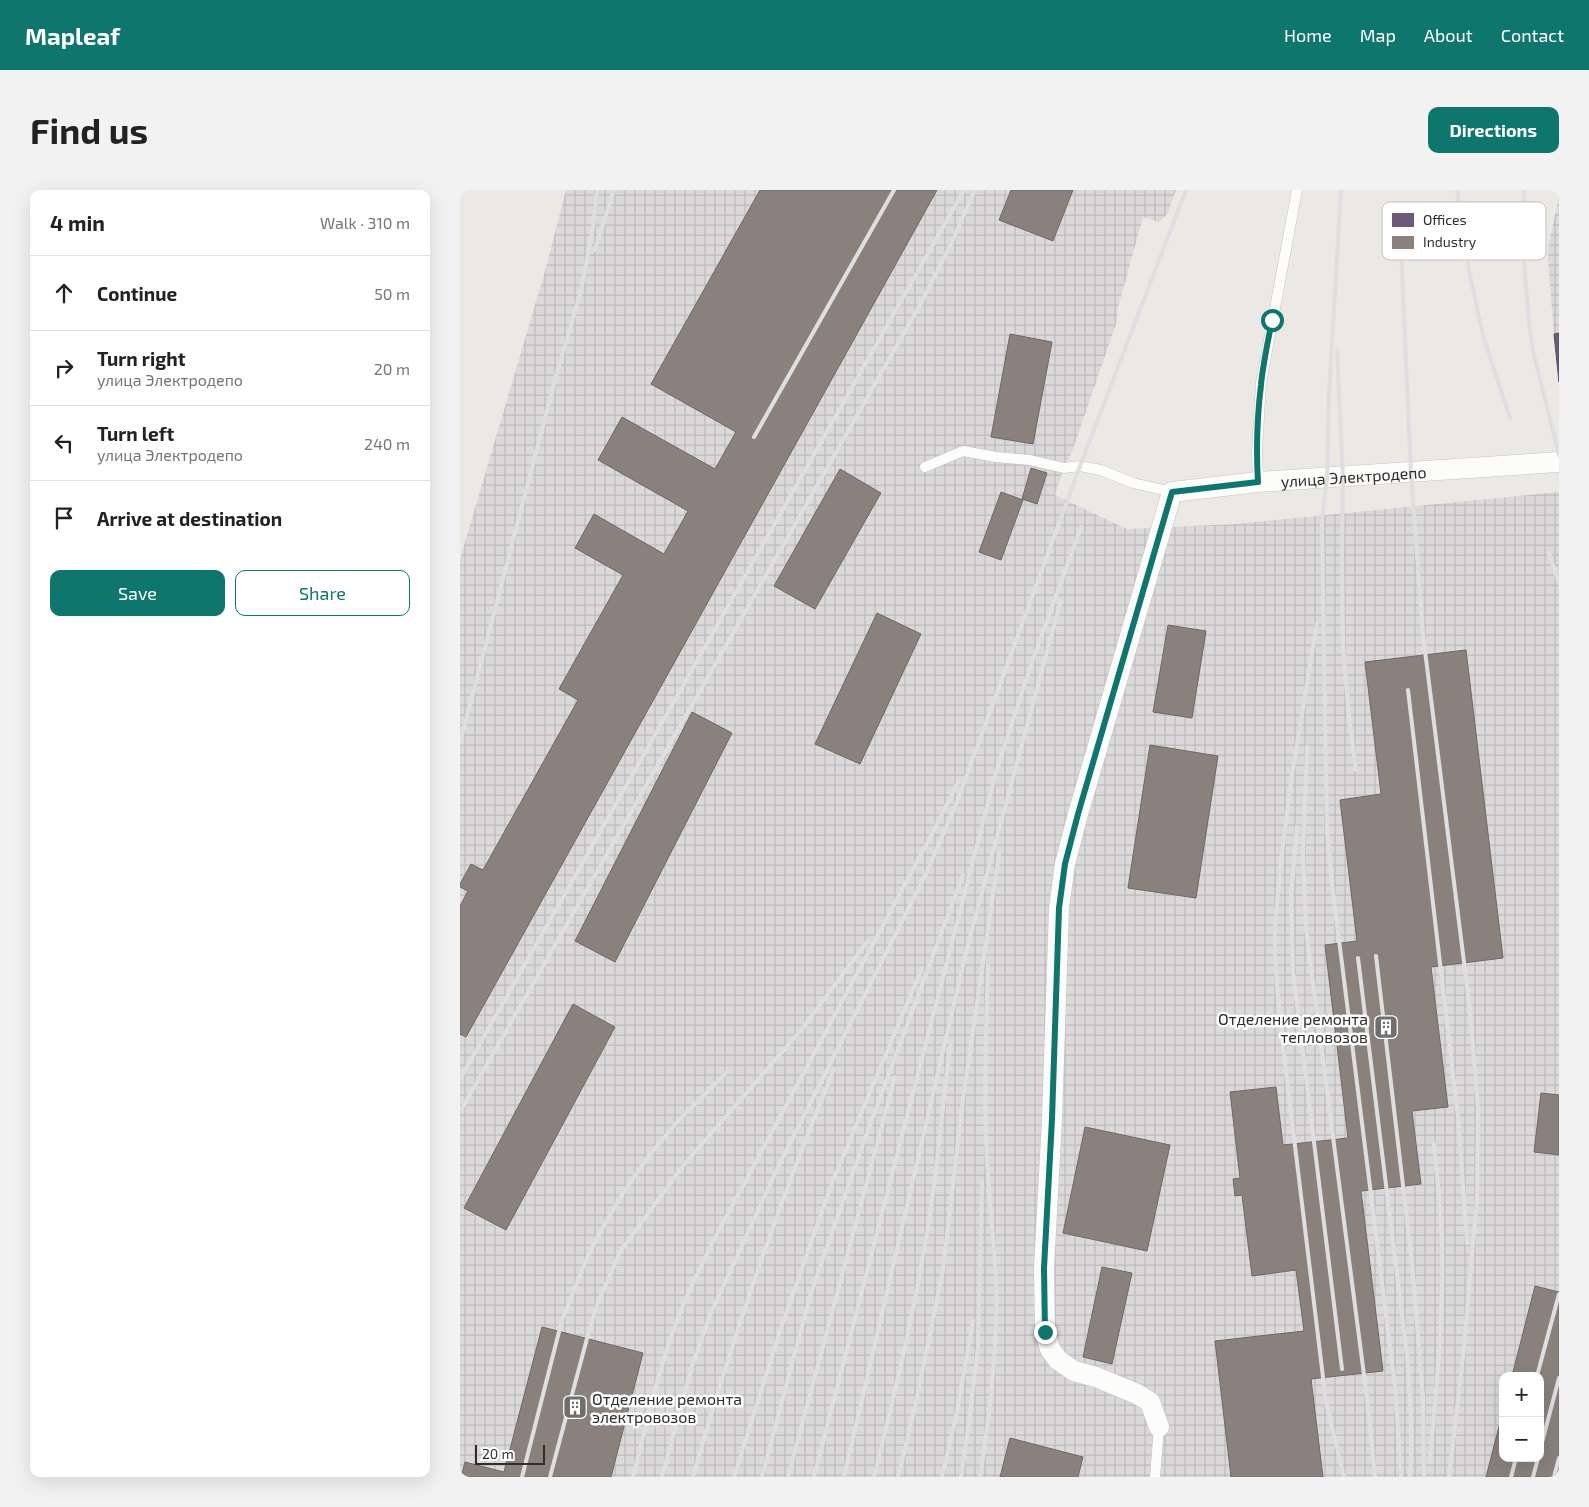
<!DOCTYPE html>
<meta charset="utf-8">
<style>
:root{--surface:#fff;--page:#f2f2f2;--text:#222;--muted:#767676;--line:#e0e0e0;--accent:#0f766e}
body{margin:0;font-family:"Exo 2",sans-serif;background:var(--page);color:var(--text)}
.controls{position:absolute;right:15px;bottom:15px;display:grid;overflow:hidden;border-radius:10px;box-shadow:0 5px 20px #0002}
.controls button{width:45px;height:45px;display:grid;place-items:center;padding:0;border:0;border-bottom:1px solid var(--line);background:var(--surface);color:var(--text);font:25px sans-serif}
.scale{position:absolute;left:15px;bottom:12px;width:70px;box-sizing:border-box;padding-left:5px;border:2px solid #2e2e2e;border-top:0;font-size:14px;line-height:18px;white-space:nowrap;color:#2e2e2e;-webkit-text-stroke:4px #fff;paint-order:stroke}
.stop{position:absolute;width:15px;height:15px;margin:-11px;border:4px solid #0f766e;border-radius:50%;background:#fff}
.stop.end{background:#0f766e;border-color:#fff;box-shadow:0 1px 5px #0008}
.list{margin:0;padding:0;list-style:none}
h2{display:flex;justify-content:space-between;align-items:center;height:65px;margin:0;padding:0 20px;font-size:21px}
h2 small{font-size:16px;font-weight:400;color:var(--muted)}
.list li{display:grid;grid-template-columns:32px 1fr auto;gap:15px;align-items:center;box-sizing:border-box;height:75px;padding:0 20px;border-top:1px solid var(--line)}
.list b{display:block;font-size:19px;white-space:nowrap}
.list p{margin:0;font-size:16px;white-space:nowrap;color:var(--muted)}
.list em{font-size:16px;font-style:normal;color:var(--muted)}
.actions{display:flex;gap:10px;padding:15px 20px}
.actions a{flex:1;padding:11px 0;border:1px solid var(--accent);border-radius:10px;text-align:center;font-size:18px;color:var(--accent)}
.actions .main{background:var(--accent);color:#fff}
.icon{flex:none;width:28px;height:28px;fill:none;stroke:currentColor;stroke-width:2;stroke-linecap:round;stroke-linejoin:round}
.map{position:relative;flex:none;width:1099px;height:1287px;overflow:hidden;border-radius:10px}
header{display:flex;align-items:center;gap:30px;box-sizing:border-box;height:70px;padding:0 25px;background:var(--accent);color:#fff}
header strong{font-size:24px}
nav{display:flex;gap:28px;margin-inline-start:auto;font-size:18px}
.intro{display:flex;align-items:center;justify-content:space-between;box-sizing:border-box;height:120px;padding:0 30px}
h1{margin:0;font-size:35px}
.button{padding:12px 22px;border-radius:10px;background:var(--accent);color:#fff;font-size:18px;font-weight:700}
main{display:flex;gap:30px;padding:0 30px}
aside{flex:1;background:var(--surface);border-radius:10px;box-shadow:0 5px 20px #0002}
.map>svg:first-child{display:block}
.industrial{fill:url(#industrial-grid);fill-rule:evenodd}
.offices{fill:#6d597a;stroke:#5a4c63}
.industry{fill:#8a817c;stroke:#6e6865}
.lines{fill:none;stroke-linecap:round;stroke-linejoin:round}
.lane-casing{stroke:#c5c4c5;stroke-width:11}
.street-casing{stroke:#c5c4c5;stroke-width:21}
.lane{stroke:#fcfcfb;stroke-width:10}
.street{stroke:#fcfcfb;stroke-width:20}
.rail{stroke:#dfdfe1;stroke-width:4}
.route{stroke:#0f766e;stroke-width:6}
.labels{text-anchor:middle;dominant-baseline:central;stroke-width:5;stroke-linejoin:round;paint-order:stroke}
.street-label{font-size:16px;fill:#2e2e2e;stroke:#fff}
.poi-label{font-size:16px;fill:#2e2e2e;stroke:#fff;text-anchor:end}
.key{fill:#fff;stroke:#c0c0c0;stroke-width:1}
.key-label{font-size:14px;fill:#2e2e2e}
</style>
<header>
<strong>Mapleaf</strong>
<nav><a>Home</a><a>Map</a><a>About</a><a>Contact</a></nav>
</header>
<div class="intro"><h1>Find us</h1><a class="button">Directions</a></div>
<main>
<aside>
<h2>4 min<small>Walk · 310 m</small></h2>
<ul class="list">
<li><svg class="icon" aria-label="ahead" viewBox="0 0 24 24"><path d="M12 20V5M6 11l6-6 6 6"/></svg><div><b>Continue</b></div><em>50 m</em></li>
<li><svg class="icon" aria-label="right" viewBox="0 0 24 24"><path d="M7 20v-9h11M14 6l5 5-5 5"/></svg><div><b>Turn right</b><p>улица Электродепо</p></div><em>20 m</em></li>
<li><svg class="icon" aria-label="left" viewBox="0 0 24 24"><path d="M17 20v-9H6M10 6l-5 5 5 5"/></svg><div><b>Turn left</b><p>улица Электродепо</p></div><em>240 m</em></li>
<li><svg class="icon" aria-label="arrive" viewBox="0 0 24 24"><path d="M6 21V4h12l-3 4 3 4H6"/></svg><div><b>Arrive at destination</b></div></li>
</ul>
<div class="actions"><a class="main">Save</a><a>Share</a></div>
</aside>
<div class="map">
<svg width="1099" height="1287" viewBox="0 0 1099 1287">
<defs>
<pattern id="industrial-grid" width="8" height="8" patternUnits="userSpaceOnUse" patternTransform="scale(1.25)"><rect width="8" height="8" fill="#dcd9db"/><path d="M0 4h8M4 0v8" fill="none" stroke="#bdbbbc"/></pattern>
</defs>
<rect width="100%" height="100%" fill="#ece8e4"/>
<g class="industrial">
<path d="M 106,0 L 716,0 L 708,23 L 699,32 L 683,27 L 658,118 L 657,131 L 612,262 L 604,278 L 595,305 L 667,339 L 775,334 L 1099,302 L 1099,1287 L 0,1287 L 0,369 L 85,81 ZM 1043,1186 L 1080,1186 L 1080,1268 L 1043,1268 Z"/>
<polygon points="1099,7 1099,143 1094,144 1088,70 1089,52"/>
</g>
<polygon class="offices" points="1099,143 1099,192 1094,144"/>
<g class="industry">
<polygon points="300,0 477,0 6,847 0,844 0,716 8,701 0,697 0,694 11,674 23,680 118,510 99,499 163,385 115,358 134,324 204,364 228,321 138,270 162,227 255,279 276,242 191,194"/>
<polygon points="551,0 613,0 593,51 539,30"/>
<polygon points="550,144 592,152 573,254 531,247"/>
<polygon points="571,278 587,283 577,314 562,309"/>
<polygon points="380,279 421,303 355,419 314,396"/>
<polygon points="541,302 563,310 541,370 519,362"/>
<polygon points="417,423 461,444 400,574 355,554"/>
<polygon points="708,435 746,441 732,528 693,522"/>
<polygon points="1006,460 1043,768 971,777 988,917 952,921 961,994 901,1001 923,1181 851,1189 863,1287 771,1287 755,1151 844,1141 836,1080 792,1086 782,1005 775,1006 773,989 780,988 770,902 816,897 823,955 888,948 865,755 897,751 880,610 921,604 905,472"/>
<polygon points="232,522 272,543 155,772 115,751"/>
<polygon points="690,555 758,566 736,708 668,698"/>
<polygon points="113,814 155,837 46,1040 4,1018"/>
<polygon points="1081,903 1099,905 1099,965 1074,962"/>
<polygon points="625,937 710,955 687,1061 603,1043"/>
<polygon points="642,1077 672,1083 652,1174 623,1167"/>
<polygon points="1075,1096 1099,1102 1099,1287 1026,1287 1043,1221 1043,1268 1080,1268 1080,1186 1052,1186"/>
<polygon points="82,1137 183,1163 151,1287 1,1287 5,1272 44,1282"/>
<polygon points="550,1248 623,1267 618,1287 540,1287"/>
</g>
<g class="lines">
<g class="lane-casing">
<g id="lane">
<polyline points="465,277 503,261 536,267 570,270 604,278 620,276 641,280 673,293 712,302"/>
<polyline points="798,292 797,260 801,193 837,0"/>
<polyline points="695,1287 699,1237"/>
</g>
</g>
<g class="street-casing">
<g id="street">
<path id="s1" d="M 699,1237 L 690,1212 L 677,1204 L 636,1187 L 614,1181 L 598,1170 L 590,1159 L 585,1142 L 584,1078 L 592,929 L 599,718 L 605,674 L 618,624 L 712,302 L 798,292 L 1099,272"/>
</g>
</g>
<use href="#lane" class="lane"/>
<use href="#street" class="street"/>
<g class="rail">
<polyline points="881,0 869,203 867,289 862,330 866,587 867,641 872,694 935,1196 941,1287"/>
<polyline points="997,0 1009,81 1023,145 1050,228"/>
<polyline points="1064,0 1063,61 1069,133 1073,161 1099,265"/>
<polyline points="940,37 951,283 963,445 1010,820 1018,919 1017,1009 1003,1167 989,1287"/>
<polyline points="135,60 154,0"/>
<polyline points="877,160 883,288 882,364 883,458 889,526 896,580"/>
<polyline points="294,247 434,0"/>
<polyline points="1089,363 1099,393"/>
<polyline points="857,433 831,591 821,671 815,734 815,764 817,797 824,865 866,1212 884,1287"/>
<polyline points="948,500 998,927 1007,1053"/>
<polyline points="0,553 96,186 121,101 133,37 137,0"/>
<polyline points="847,557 843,662 846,739 907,1208 915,1287"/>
<polyline points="837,637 831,708 833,782 882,1179"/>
<polyline points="916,766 952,1072 963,1208 964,1287"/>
<path d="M 898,768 L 947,1165 C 950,1206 953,1246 950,1287"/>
<polyline points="0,889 504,0"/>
<polyline points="0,922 460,115 491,54 515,0"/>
<polyline points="1077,1186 1099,1104"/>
<polyline points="1080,1260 1099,1188"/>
<path d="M 970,1271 C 976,1199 984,1126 982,1053 C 981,1020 977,987 974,954"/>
<polyline points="62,1287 102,1130 127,1068 138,1046 163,1003 188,967 217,932 267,882"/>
<polyline points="90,1287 129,1141 137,1115 160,1062 222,977 342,839 407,752"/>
<path d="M 173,1287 C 186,1237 197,1185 215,1136 C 226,1105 241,1076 256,1046 L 471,646 L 498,592"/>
<polyline points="202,1287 232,1176 250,1125 320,973 466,684 497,612 620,276 726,0"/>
<path d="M 233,1287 C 272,1148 319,1013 374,879"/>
<polyline points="274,1287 320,1141 372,993 462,778"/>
<polyline points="302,1287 350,1106 404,951 503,685"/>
<polyline points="328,1287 435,887"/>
<polyline points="354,1287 536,582 571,475 621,337"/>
<polyline points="384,1287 507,758 601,410"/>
<path d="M 414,1287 C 438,1191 461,1094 474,996 C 480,948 484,900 491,852"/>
<polyline points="438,1287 455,1217 483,1080 503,909 539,664"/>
<polyline points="482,1287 497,1222 513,1131"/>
<polyline points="501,1287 509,1232 518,1158 522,991"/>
<path d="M 520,1287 C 530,1222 538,1156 536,1091 C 534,1043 527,995 526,947 C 524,890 526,833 528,776"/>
<polyline points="1051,1287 1056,1268"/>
<polyline points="1073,1287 1078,1268"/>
<polyline points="1094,1287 1099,1268"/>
</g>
</g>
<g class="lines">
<path class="route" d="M 585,1142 L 584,1078 L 592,929 L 599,718 L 605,674 L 618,624 L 712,302 L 798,292 C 796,260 797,228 801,195 C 803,173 808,152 812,130"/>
</g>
<defs>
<g id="building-square" transform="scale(1.25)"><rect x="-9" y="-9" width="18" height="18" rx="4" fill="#706f6e" stroke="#fff"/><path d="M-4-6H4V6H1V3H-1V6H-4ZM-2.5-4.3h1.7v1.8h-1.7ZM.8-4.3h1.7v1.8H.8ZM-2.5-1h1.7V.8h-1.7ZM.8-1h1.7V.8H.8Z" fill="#fff"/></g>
</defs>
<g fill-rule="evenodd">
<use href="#building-square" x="926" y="837"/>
<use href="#building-square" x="115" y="1217"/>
</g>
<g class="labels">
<g class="street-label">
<text stroke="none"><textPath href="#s1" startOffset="1198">улица Электродепо</textPath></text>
</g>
<g class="poi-label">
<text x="908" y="828">Отделение ремонта<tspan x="908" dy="18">тепловозов</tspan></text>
<text x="132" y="1208" text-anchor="start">Отделение ремонта<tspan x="132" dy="18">электровозов</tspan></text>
</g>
</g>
<rect x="922" y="12" width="164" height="58" rx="8" class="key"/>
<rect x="932" y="23" width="22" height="14" fill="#6d597a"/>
<rect x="932" y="46" width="22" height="13" fill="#8a817c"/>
<g class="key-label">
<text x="963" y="35">Offices</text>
<text x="963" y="57">Industry</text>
</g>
</svg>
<div class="controls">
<button>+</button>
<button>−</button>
</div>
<div class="scale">20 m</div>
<div class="stop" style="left:812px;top:130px"></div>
<div class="stop end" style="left:585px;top:1142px"></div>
</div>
</main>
